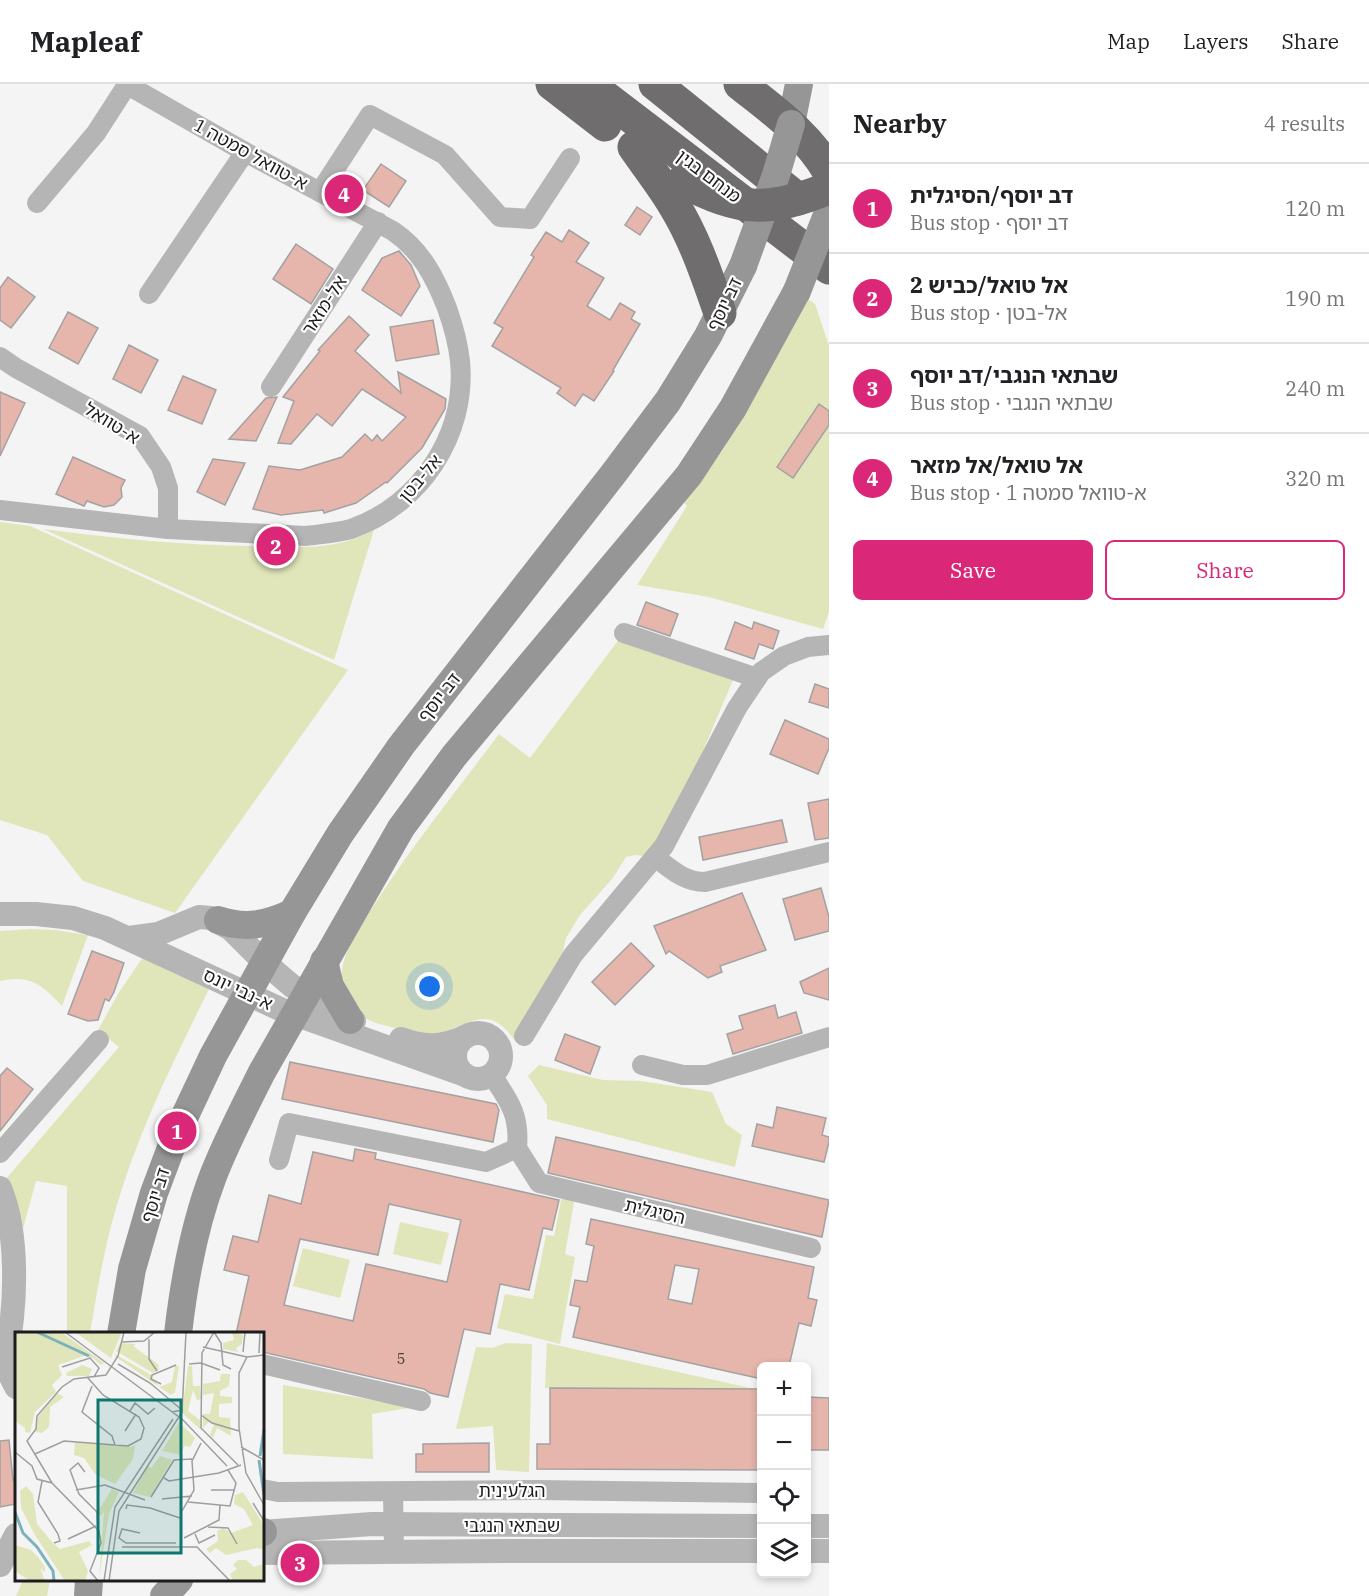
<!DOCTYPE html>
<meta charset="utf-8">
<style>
:root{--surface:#fff;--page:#f6f6f6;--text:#202124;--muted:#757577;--line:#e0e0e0;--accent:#db2777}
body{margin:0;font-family:"IBM Plex Serif","Noto Sans Hebrew",serif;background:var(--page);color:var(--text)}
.controls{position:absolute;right:18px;bottom:18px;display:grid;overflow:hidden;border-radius:9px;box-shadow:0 3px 9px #0003}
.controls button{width:54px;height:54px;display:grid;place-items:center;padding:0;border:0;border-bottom:2px solid var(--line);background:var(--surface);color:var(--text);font:30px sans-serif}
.you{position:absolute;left:430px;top:903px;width:21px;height:21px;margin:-15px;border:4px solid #fff;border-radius:50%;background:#1a73e8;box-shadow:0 0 0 9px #1a73e833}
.badge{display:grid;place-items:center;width:39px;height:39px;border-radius:50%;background:var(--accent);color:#fff;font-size:20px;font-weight:700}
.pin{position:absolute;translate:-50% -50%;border:3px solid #fff;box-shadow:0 2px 6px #0006}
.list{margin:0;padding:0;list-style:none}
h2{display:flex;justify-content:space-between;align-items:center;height:78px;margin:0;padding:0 24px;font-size:26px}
h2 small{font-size:20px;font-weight:400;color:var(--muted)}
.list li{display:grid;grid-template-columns:39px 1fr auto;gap:18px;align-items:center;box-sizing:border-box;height:90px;padding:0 24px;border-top:2px solid var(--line)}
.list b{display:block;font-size:22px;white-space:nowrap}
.list p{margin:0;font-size:20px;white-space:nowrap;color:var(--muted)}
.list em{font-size:20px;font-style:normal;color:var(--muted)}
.actions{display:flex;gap:12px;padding:18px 24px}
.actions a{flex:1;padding:14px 0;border:2px solid var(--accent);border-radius:9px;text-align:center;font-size:21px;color:var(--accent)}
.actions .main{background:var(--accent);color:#fff}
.icon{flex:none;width:33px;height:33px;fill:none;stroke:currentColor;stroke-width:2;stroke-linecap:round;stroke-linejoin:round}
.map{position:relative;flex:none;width:829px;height:1512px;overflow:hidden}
header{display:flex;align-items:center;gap:36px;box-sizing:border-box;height:84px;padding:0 30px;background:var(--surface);border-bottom:2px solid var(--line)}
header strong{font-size:28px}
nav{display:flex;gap:33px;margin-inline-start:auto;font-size:21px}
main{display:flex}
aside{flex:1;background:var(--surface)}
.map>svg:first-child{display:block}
.green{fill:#e1e5ba}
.building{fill:#e6b5ac;stroke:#a3a2a2;stroke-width:1.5;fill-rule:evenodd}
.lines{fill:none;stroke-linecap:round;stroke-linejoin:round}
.minor{stroke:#b6b5b5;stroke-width:20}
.tertiary{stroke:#b6b5b5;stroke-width:24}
.secondary{stroke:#979696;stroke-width:28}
.motorway{stroke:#6f6d6d;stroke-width:33}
.secondary-bridge{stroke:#979696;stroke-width:28}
.motorway-bridge{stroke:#6f6d6d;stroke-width:33}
.labels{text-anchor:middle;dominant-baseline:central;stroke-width:4.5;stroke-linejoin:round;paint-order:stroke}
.number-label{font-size:15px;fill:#4e4240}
.street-label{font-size:18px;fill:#1c1c1c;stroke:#fff}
.inset-river{fill:none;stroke:#7db2bd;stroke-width:3}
.inset-road{fill:none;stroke:#9e9e9e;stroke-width:1.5}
.view{fill:#0f766e;fill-opacity:0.15;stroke:#0f766e;stroke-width:3}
.inset-edge{fill:none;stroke:#1c1c1c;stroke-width:3}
</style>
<header>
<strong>Mapleaf</strong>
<nav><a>Map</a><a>Layers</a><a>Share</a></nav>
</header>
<main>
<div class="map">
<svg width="829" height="1512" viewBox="0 0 829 1512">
<rect width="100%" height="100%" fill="#f4f4f5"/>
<g class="green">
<polygon points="803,211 815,220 829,262 829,528 823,545 709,513 637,501 687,422 681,415 723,366"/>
<polygon points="0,438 30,442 348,586 175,829 83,797 47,751 0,736"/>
<path d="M 43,445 C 111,454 179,461 249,462 C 292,463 335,468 374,446 L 334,576 Z"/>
<path d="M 620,554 L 734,594 L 687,704 L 649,773 L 636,771 L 626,773 L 612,795 L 580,831 L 566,854 L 559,884 L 515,957 C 508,947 500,937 487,935 C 468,934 454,947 435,950 C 422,953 408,948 395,944 C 387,942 377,940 369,936 C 352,927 339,907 342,888 C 344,864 365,835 378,815 C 415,758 458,705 499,650 L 530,674 Z"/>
<path d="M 32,845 L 55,846 L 88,851 L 62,922 C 43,901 30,890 0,897 L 0,847 Z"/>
<path d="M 143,873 L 209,905 C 174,976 138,1048 116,1124 C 104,1165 97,1208 90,1249 L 67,1249 L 67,1102 L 36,1097 L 22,1148 L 5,1096 L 119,963 L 98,946 L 118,910 Z"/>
<polygon points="539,981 603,996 641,997 712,1008 726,1040 742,1051 735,1083 547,1035 547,1021 528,992"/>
<polygon points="562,1112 575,1113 565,1170 575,1173 560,1260 497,1244 505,1210 533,1215 546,1151 554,1152"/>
<polygon points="400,1138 449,1149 441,1181 393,1170"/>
<polygon points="303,1164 350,1176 340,1214 293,1202"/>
<polygon points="506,1259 532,1260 529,1388 496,1386 493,1342 456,1345 476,1263 492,1264"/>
<polygon points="547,1259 755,1305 545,1304"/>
<polygon points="283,1301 414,1323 372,1330 373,1375 283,1370"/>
<polygon points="23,1496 50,1496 47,1512 16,1512"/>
</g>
<g class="building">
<polygon points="381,80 406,97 389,123 363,106"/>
<polygon points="637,123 652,133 640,151 625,141"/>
<polygon points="569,146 589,159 576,178 604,194 587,222 610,236 620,219 635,228 631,235 640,240 613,286 614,287 594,317 583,310 575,322 557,309 561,304 492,262 503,244 494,239 534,173 531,171 546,148 562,158"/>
<polygon points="296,160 333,185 311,220 273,195"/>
<polygon points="399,167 411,181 420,202 401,232 362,206 382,174"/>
<polygon points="8,193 35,213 11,244 0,236 0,204"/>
<polygon points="68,228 98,244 78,280 49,264"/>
<polygon points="349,232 369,251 355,267 401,309 398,288 446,315 445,325 422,364 387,399 386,398 356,419 324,429 323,426 281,431 253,425 269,382 300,386 342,373 365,350 372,357 377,351 382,357 406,333 362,305 332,342 317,330 291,360 278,359 294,317 283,313 320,267 318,266"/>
<polygon points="433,236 439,270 396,277 390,243"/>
<polygon points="129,261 158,276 141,309 113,295"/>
<polygon points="183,292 216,306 202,340 168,326"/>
<polygon points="0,308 25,319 0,372"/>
<polygon points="277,313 256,357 229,355 266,314"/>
<polygon points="819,320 829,327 829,341 793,394 777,383"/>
<polygon points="73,373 125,396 121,404 122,413 114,421 104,423 87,417 84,422 56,410"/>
<polygon points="213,375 245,379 225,421 197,408"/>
<polygon points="646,518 678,530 670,552 637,541"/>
<polygon points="735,538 752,545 754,538 779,547 773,565 759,560 754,575 725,565"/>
<polygon points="815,600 829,605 829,624 809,618"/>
<polygon points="785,636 829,655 829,664 818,690 770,670"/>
<polygon points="829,715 829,754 815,756 808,719"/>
<polygon points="782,736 787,758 703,776 699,753"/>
<polygon points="821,804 829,833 829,847 795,856 783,815"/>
<polygon points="742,809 766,866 720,882 722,888 708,894 669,867 666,870 654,842"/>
<polygon points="631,859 654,882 615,921 592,898"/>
<polygon points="92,867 124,879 114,908 109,917 105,915 98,936 88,937 68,930"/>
<polygon points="829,884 829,916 804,909 800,898"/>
<polygon points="775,921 778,934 796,928 802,949 733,970 727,950 743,945 739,932"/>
<polygon points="565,950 600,963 590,990 555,976"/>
<polygon points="290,978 496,1020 499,1026 493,1058 282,1015"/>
<polygon points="7,984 33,1005 0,1047 0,992"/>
<polygon points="777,1023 826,1034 822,1051 829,1053 829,1058 824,1078 752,1062 757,1040 773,1044"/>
<polygon points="556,1053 829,1116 822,1153 548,1089"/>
<path d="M 355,1065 L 376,1069 L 375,1075 L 559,1116 L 552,1146 L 543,1144 L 529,1206 L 500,1200 L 490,1250 L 464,1245 L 448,1313 L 430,1309 L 424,1305 L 262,1268 L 262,1250 L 236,1250 L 249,1192 L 224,1186 L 233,1152 L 258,1158 L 269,1111 L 301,1120 L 313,1068 L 353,1077 ZM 389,1120 L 461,1136 L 447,1198 L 366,1180 L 353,1237 L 284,1221 L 300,1155 L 378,1171 Z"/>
<path d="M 591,1135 L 814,1183 L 808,1214 L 817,1216 L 811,1242 L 799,1239 L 789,1282 L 762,1282 L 762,1295 L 573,1253 L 580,1223 L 570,1221 L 575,1196 L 587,1198 L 594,1162 L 586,1160 ZM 675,1181 L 699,1185 L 692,1220 L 668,1215 Z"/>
<polygon points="550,1304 762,1305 762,1386 537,1385 537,1360 550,1360"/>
<polygon points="808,1313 829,1314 829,1366 807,1366"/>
<polygon points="9,1356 13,1396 16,1396 16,1420 0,1423 0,1357"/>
<polygon points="489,1359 489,1388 416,1388 416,1370 423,1370 423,1360"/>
</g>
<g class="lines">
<g class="minor">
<polyline points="320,108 370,31 445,71 500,133 530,135 570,74"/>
<polyline points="37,119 96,49 127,1"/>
<polyline points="149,210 245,68"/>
<polyline points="0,273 16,284 140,352 161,383 168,404 168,445"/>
<polyline points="271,303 378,138"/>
<path d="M 0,426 L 168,445 L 306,452 C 321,450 336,449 351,445 C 420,421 467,351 460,277 C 458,259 453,241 447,224 C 435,193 421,166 393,147 L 245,68 L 126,0"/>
<polyline points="624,549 757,594"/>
<path d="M 655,773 C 671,785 684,798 705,798 L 829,768"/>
<polyline points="524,952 573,871 664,762 737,624 761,588 784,572 808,563 829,561"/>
<polyline points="642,981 683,991 707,991 829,953"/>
<path d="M 491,990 C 509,1017 520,1030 517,1064"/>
<polyline points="0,1069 99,956"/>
<polyline points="279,1076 289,1039 486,1078 517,1064 539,1099 811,1164"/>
<polyline points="262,1280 421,1317"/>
<polyline points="262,1405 278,1408 536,1406 762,1409"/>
<polyline points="393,1408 394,1467"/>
</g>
<g class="tertiary">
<polyline points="0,830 36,830 73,834 105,844 280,925 465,991"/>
<polyline points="129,854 158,850 199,833 211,834 231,845 264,878 292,902 354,937"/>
<circle cx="478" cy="972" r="23"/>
<path d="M 401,955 C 424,964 443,963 465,953"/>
<path d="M 0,1104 C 20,1152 16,1228 5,1278"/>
<polyline points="0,1271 16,1303"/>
<polyline points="806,1442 829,1442"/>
<polyline points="262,1448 372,1440 762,1442"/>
<polyline points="806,1467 829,1467"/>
<polyline points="262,1469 503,1467 762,1467"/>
<polyline points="0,1481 16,1451"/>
</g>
<g class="secondary">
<polyline points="791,40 799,0"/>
<path d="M 218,836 C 245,845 266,841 292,829"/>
<polyline points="324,877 330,902 350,936"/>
<polyline points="121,1250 132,1185 154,1109 175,1053 213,972 292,829 340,750 401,662 614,389 668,317 708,252 743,182"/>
<path d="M 178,1250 C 184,1197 194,1142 213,1092 C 227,1056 245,1022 262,988 L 401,744 L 454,672 L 689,391 L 733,324 L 797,207"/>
<polyline points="262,1448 263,1448"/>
<polyline points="88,1512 89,1496"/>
<polyline points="164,1512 179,1496"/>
</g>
<g class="motorway">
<polyline points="552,0 605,41"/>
<polyline points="588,0 829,184"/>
<polyline points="655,0 798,115"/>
<path d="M 740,0 C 774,27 807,50 829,88"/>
<path d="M 634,63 C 647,82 662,101 674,121 C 695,155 707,192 720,229"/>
</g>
<g class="secondary-bridge">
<polyline points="743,182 776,91 791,40"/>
<polyline points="797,207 829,126"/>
</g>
<path class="motorway-bridge" d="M 683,97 C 739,128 770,128 829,104"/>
</g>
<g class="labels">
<g class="number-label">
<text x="401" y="1274">5</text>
</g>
<g class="street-label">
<text transform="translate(251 70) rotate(29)">א-טוואל סמטה 1</text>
<text transform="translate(709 92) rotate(37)">מנחם בגין</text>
<text transform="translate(724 220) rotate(-64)">דב יוסף</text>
<text transform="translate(324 221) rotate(-57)">אל-מזאר</text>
<text transform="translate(112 339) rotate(32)">א-טוואל</text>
<text transform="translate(420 394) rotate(-50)">אל-בטן</text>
<text transform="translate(439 613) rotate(-52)">דב יוסף</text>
<text transform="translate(238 905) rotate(25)">א-נבי יונס</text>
<text transform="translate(155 1111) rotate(-72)">דב יוסף</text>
<text transform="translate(655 1127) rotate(13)">הסיגלית</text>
<text x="512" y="1406">הגלעינית</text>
<text x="512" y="1441">שבתאי הנגבי</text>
</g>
</g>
<g transform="translate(15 1248)">
<rect width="249" height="249" fill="#f4f4f5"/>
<path d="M 46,0 L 89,31 L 86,33 L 78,26 L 69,24 L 43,33 L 47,43 L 37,53 L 41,60 L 20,80 L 15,101 L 10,100 L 10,96 L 0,89 L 0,1 ZM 60,0 L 107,0 L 96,26 ZM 217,0 L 228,3 L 227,12 L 221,16 L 223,20 L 208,17 L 208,11 L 219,8 ZM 105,11 L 121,12 L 118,14 L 143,32 L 144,37 L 138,41 L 101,19 ZM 100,22 L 136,43 L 144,55 L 157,50 L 160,34 L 164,34 L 160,60 L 156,63 L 101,25 ZM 67,33 L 77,37 L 74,44 L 52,44 L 51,41 ZM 173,34 L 177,34 L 178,54 L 185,54 L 186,67 L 182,68 L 178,58 L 173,79 L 185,88 L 186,98 L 167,81 ZM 206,42 L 215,42 L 214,54 L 205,59 L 205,64 L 217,65 L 217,71 L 204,72 L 204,85 L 215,86 L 216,104 L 202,96 L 198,106 L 195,103 L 199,92 L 194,90 L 188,96 L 188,82 L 195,82 L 199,61 L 188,63 L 188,52 L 205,49 ZM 42,61 L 49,65 L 35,75 L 34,95 L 27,101 L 20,100 L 23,85 ZM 164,90 L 180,106 L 175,115 L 169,114 L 166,123 L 147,119 ZM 60,110 L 115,115 L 120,113 L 118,127 L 100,152 L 80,142 L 69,126 L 59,123 ZM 145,124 L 157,128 L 135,165 L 118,161 L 133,134 L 136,136 ZM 11,154 L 18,162 L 22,192 L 38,211 L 45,217 L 74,209 L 77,213 L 64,220 L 73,239 L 70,249 L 50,249 L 20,203 L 6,176 L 5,159 ZM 97,157 L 104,160 L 94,182 L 84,246 L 89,180 L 85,184 L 83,179 ZM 228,160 L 249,193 L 249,218 L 242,216 L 211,223 L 201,216 L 195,221 L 191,217 L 203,209 L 202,199 L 208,196 L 216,201 L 238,193 L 229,177 L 219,172 L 220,163 ZM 0,213 L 16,218 L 23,225 L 30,235 L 30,240 L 25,236 L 30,249 L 15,249 L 0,239 ZM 223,228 L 231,228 L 239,235 L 249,232 L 249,249 L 218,249 L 215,242 L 222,237 L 218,233 Z" fill="#e1e5ba"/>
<path class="inset-river" d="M 22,0 L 74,24M 245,124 L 249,98M 244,128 L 249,163M 0,180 L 8,201 L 22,215 L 38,239 L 39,249"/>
<path class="inset-road" d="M 50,0 L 168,88 L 212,134M 199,0 L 187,21 L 186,96 L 223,133M 199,0 L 206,11 L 208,33 L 216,37M 134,7 L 134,27 L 142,39M 107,10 L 129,9 L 140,0M 188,15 L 232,25M 228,20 L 230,0M 244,21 L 245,0M 249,23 L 232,25 L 224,41 L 224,96 L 231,141 L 249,173M 103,32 L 135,51 L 167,78 L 157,80M 174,32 L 186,31 L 205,38M 47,35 L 75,26 L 84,36 L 79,45M 146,52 L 136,47 L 137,43 L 161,33M 77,54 L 67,80 L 97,104 L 100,113M 115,79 L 120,71 L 133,82 L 140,76M 186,83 L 197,91 L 224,99M 110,99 L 121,82M 226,115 L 249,128M 0,120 L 17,134 L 22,147 L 37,151M 20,122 L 49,109 L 113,114 L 126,107 L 129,96 L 124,85 L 88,63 L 72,45M 70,140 L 63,131 L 55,138 L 64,162 L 82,180 L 83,198M 149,146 L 154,149 L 204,141 L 226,133M 27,149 L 23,170 L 43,202 L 45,209 L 39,211M 61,158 L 90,153 L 130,168M 196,158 L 219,158M 136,165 L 159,128 L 177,127M 147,167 L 177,164M 173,170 L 215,174 L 221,151 L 213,138M 238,171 L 249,189M 111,177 L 112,173 L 135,176 L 165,186M 167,179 L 179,158 L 177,129 L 186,111M 193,195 L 213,196 L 222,212M 125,201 L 107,197 L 104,206 L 111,211 L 161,211M 180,202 L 184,211 L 200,203M 169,206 L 204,188 L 205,173M 53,207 L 81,194M 107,215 L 182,215 L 215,249M 83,249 L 75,239 L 86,211 L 84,199 L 37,151 L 12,109 L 21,97 L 22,84 L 47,55 L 59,47 L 91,43 L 103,24 L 109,0M 89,249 L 100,175 L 158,87M 94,249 L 104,179 L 167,80 L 171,0"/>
<path class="view" d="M 83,68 L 166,68 L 166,221 L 83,221 Z"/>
<rect width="249" height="249" class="inset-edge"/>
</g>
</svg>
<div class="controls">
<button>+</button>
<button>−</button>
<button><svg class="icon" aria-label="locate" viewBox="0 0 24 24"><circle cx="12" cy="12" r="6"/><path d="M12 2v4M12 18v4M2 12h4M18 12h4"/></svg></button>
<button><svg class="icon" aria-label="layers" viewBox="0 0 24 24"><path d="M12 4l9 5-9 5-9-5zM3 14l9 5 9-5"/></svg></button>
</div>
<div class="you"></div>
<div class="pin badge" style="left:177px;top:1047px">1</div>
<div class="pin badge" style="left:276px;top:462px">2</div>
<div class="pin badge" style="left:300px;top:1479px">3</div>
<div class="pin badge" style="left:344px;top:110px">4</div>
</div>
<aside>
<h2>Nearby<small>4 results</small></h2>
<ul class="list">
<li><span class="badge">1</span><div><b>דב יוסף/הסיגלית</b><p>Bus stop · דב יוסף</p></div><em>120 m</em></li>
<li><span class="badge">2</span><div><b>אל טואל/כביש 2</b><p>Bus stop · אל-בטן</p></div><em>190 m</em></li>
<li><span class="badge">3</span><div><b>שבתאי הנגבי/דב יוסף</b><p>Bus stop · שבתאי הנגבי</p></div><em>240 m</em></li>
<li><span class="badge">4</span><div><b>אל טואל/אל מזאר</b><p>Bus stop · א-טוואל סמטה 1</p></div><em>320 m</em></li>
</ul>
<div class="actions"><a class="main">Save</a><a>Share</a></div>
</aside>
</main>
